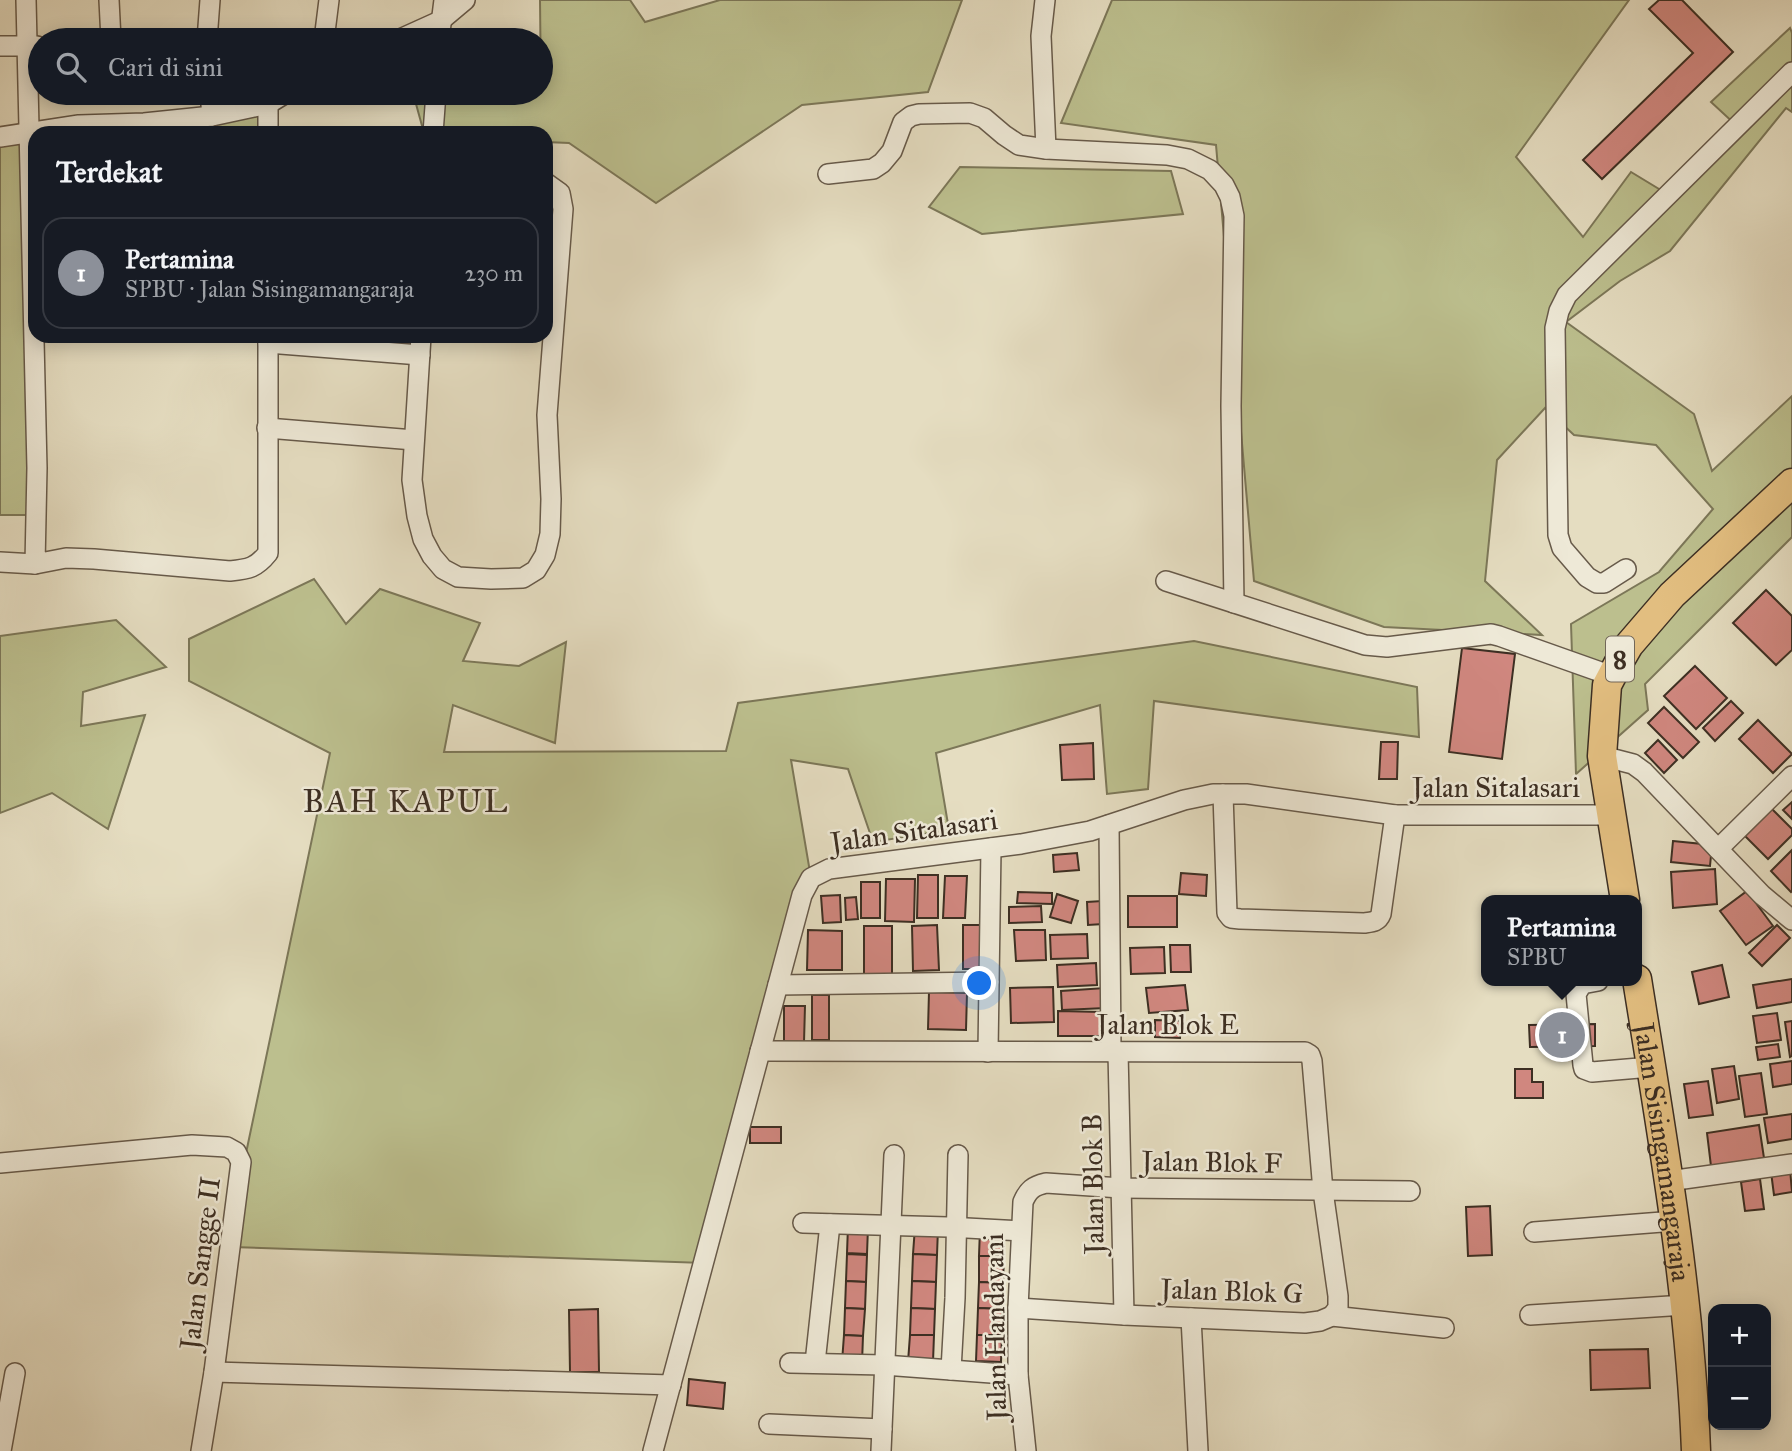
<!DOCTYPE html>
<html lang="id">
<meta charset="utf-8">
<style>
:root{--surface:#171b24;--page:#242831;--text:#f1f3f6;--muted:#9ea1a6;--line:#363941;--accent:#8c9099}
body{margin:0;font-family:"IM FELL Great Primer",serif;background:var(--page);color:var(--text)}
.controls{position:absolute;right:21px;bottom:21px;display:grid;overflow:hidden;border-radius:14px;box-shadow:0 4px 18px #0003}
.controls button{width:63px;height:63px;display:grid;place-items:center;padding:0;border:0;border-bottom:2px solid var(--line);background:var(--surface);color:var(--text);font:35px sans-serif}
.you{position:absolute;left:980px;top:984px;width:24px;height:24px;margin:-18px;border:5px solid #fff;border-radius:50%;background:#1a73e8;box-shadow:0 0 0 10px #1a73e833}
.badge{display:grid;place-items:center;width:46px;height:46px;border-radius:50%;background:var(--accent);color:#fff;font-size:23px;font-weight:700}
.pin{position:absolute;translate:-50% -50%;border:4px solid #fff;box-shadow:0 2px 7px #0006}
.popup{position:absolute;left:1481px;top:895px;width:161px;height:91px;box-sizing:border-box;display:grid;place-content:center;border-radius:14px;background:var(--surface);filter:drop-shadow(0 2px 5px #0005);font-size:23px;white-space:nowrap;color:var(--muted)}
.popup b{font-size:26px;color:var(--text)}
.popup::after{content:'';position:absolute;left:50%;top:100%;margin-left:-14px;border:14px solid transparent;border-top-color:var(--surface)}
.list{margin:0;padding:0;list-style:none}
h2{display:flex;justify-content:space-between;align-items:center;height:91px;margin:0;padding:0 28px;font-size:30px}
h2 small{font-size:23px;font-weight:400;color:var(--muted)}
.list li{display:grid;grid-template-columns:46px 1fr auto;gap:21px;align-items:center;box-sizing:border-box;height:112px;margin:0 14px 14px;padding:0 14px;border:2px solid var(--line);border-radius:21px}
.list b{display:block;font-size:26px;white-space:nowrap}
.list p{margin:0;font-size:23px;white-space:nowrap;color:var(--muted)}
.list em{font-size:23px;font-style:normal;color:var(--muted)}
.icon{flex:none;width:38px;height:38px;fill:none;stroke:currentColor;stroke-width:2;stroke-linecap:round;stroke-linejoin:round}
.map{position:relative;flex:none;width:1792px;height:1451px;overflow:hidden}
.search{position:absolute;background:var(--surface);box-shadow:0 4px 18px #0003;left:28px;top:28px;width:525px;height:77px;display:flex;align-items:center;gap:18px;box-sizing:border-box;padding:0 24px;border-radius:38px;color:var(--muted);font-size:26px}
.panel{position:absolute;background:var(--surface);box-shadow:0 4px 18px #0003;left:28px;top:126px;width:525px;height:217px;border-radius:21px}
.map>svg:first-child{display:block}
.green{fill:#bcbf8e;stroke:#7c7758;stroke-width:2}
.building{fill:#d0877f;stroke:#3d2f23;stroke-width:2}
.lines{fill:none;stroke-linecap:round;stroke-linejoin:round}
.minor-casing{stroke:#675a4a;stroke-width:22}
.highway-casing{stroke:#3d2f23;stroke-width:31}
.minor{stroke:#eee9d7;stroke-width:19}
.highway{stroke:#e2be80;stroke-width:28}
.labels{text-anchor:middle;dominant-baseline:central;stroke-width:5;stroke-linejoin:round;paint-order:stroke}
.shield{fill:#eee9d7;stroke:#726759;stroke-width:2}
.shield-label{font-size:26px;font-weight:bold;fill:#3d2f23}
.street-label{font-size:28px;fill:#3d2f23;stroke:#eee9d7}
.quarter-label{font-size:32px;letter-spacing:2px;fill:#3d2f23;stroke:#eee9d7}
</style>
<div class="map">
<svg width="1792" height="1451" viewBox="0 0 1792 1451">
<rect width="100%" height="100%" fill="#e5ddc1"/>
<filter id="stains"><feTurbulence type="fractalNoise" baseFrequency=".00286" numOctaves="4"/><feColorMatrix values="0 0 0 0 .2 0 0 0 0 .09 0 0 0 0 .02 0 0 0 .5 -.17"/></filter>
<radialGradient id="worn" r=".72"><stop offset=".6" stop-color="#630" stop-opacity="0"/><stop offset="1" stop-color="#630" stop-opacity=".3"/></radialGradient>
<g class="green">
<polygon points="540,0 630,0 645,22 720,0 962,0 928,92 802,105 656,203 569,143 546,142 546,133 424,133 413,93 541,93"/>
<polygon points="1112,0 1629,0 1516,157 1583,237 1631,172 1669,195 1737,126 1711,102 1790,28 1792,33 1792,112 1786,108 1670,251 1620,281 1566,322 1694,414 1712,471 1792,396 1792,537 1645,684 1648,710 1576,774 1571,624 1659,572 1713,509 1656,445 1574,435 1545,408 1497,460 1485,581 1542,635 1384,627 1254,581 1216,145 1061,123"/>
<polygon points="268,104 268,133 35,133 35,515 0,515 0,137"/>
<polygon points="960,167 1171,171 1183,214 982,234 929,207"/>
<polygon points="314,579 346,624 380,589 480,623 463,661 519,666 566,642 555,743 453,705 444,752 726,751 738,703 1194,641 1417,687 1419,737 1154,701 1148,789 1107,794 1100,705 936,753 949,830 873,842 848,769 791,760 811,878 704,1263 231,1247 241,1177 330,753 189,681 189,639"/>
<polygon points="116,620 166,667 83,692 81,726 145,715 108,829 52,793 0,813 0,636"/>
</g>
<g class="building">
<polygon points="1659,0 1682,0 1733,52 1602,179 1583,160 1693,53 1649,9"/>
<polygon points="1766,590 1792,616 1792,650 1776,665 1733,623"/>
<polygon points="1462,648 1515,654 1502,759 1449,752"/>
<polygon points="1695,666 1727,698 1696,729 1664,696"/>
<polygon points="1731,701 1743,713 1715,741 1703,728"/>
<polygon points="1664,707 1699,742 1683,758 1648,723"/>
<polygon points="1758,720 1792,754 1773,773 1739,739"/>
<polygon points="1658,740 1677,760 1664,773 1645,753"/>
<polygon points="1381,742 1398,742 1397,779 1379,779"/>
<polygon points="1093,743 1094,779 1062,780 1060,745"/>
<polygon points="1792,802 1792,819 1783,810"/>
<polygon points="1772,809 1792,829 1792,835 1768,859 1745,836"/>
<polygon points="1673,841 1712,845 1710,866 1671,862"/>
<polygon points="1792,850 1792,891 1791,892 1771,871"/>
<polygon points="1077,853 1079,870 1054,872 1053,855"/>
<polygon points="1715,869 1717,904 1673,908 1671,872"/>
<polygon points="1181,873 1207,875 1206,896 1179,894"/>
<polygon points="918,875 938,875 938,918 917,918"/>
<polygon points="945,876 967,876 965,918 943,918"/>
<polygon points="886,879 915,879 914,922 885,921"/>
<rect x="861" y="882" width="19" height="36"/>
<polygon points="1747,891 1773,926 1746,945 1720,911"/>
<polygon points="1018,892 1052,893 1052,904 1017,903"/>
<polygon points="1057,894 1078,901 1071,923 1050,917"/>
<polygon points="840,895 841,922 823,923 821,896"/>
<rect x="1128" y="896" width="49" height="31"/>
<polygon points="856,897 858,919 846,920 845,898"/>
<polygon points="1102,901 1103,924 1088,925 1087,902"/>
<polygon points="1041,906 1042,922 1009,923 1009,907"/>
<polygon points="937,925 939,970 913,971 912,926"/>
<rect x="963" y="925" width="22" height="44"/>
<polygon points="1777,925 1790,938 1762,966 1749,953"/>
<polygon points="864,926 892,926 892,976 864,975"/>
<polygon points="808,930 842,931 842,970 807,970"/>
<polygon points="1014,930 1045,930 1046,960 1016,961"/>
<polygon points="1087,934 1088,958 1051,959 1050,935"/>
<polygon points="1170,945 1190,945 1191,972 1171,972"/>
<polygon points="1164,947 1165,973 1131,974 1130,948"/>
<polygon points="1096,963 1097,985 1058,987 1057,965"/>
<polygon points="1722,965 1729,997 1699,1004 1692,972"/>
<polygon points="1792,979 1792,1002 1757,1008 1753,985"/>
<polygon points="1185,985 1188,1010 1149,1013 1146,988"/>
<polygon points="1053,987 1054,1022 1011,1023 1010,988"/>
<polygon points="1105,988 1106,1008 1062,1010 1061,991"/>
<polygon points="929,992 967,993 966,1030 928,1029"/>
<rect x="812" y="995" width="17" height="45"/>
<polygon points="784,1006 805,1006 804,1042 784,1042"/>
<polygon points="1058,1011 1102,1012 1101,1036 1058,1036"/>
<polygon points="1777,1013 1781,1040 1757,1043 1753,1016"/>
<polygon points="1155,1020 1181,1021 1180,1038 1155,1037"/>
<polygon points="1792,1021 1792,1056 1790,1057 1785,1022"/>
<polygon points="1595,1024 1595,1046 1530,1047 1529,1025"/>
<polygon points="1778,1044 1780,1057 1758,1060 1756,1047"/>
<polygon points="1792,1061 1792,1084 1773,1087 1770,1064"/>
<polygon points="1734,1066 1739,1099 1717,1103 1712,1069"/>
<polygon points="1515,1069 1532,1069 1532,1082 1543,1082 1543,1098 1515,1098"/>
<polygon points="1761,1073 1767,1114 1745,1117 1739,1076"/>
<polygon points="1708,1081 1713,1115 1689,1118 1684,1084"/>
<polygon points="1792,1114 1792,1139 1768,1143 1764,1118"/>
<polygon points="1759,1125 1764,1158 1711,1166 1707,1133"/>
<rect x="750" y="1127" width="31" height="16"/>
<polygon points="1790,1169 1792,1192 1774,1195 1771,1172"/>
<polygon points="1760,1179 1764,1209 1745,1211 1741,1182"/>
<polygon points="1490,1206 1492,1255 1468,1256 1466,1207"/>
<polygon points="848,1226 868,1227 867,1254 847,1253"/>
<polygon points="915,1227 938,1228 937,1255 913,1254"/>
<polygon points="980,1229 1004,1230 1004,1256 979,1256"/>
<polygon points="847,1254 867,1255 866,1282 846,1281"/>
<polygon points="913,1254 937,1255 936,1282 912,1281"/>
<polygon points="979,1256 1004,1256 1003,1283 979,1282"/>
<polygon points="846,1281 866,1282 865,1309 845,1308"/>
<polygon points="912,1281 936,1282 935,1309 911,1308"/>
<polygon points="979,1282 1003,1283 1002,1309 978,1308"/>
<polygon points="845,1308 865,1309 863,1336 844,1335"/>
<polygon points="911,1308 935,1309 934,1335 910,1335"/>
<polygon points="978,1308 1002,1309 1002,1335 977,1335"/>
<polygon points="598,1309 599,1372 570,1372 569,1310"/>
<polygon points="844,1335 863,1336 862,1363 842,1362"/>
<polygon points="910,1335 934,1335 933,1362 908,1362"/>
<polygon points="977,1335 1002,1335 1001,1362 976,1361"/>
<polygon points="1648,1349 1650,1388 1591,1390 1590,1350"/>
<polygon points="689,1379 725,1383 723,1409 687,1405"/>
</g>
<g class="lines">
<g class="minor-casing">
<g id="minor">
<path d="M 26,0 L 37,468 L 35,564 L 66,558 L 94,559 L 230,571 C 249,569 256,568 268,553 L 268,336"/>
<polyline points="109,0 111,40"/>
<polyline points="1045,0 1041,36 1046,149"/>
<polyline points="207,40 210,0"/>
<polyline points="324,40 329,0"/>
<polyline points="398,40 440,21 465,0"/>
<polyline points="439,40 444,0"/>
<polyline points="0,46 37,46"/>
<polyline points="210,93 212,116"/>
<polyline points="268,133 268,104"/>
<polyline points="433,133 436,93"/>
<polyline points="0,137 79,125 144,123 212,116 268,104 286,93"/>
<polyline points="828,174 873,169 882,163 892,151 903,122 911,116 919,114 970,113 984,118 1004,135 1019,145 1046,149 1167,155 1188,159 1210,170 1224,185 1230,197 1234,216 1231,406 1234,603"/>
<polyline points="421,336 412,480 417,516 423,539 432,556 443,569 458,577 491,579 523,578 536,570 545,555 550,534 551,499 547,415 563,209 560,193 546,183"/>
<polyline points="268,343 420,355"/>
<polyline points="267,428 414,440"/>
<polyline points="0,562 35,564"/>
<polyline points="1626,569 1604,583 1597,583 1587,577 1562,548 1558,535 1555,328 1559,311 1567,295 1792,72"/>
<polyline points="1166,581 1365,645 1387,647 1491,634 1499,636 1612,676"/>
<polyline points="1602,756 1633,764 1644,772 1762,895 1792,920"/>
<path d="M 1223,794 L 1227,913 L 1231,918 L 1240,919 L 1364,923 C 1372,922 1378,922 1381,914 L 1395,815"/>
<polyline points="1109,825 1111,1052"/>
<polyline points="1718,849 1792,776"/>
<polyline points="1598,981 1582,984 1576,994 1583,1065 1584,1069 1592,1072 1651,1067"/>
<polyline points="778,985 989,982"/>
<polyline points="760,1051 1305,1052 1310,1055 1312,1061 1323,1191 1338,1296 1338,1308 1332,1316"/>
<polyline points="988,1052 991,848"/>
<polyline points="1118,1052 1124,1315"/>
<polyline points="0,1163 192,1145 227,1147 236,1152 241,1162 214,1372 201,1451"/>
<polyline points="1669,1181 1792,1164"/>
<polyline points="803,1223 948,1227 1021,1231"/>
<polyline points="1534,1232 1675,1221"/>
<polyline points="1018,1308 1124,1315 1305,1323 1320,1321 1332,1316 1444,1328"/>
<polyline points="1530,1315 1685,1305"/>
<polyline points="1191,1318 1198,1451"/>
<polyline points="790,1363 884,1365 1018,1375"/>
<polyline points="815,1363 830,1224"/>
<polyline points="951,1370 955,1298 958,1155"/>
<polyline points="214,1372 671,1385"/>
<polyline points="769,1424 882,1429"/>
<polyline points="1,1451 15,1373"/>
<polyline points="653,1451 802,895 811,878 829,869 1021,844 1090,831 1184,800 1213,794 1246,794 1395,815 1613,815"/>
<polyline points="881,1451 894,1155"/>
<path d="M 1026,1451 L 1018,1375 L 1018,1308 L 1023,1202 C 1028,1190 1033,1186 1046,1183 L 1121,1188 L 1410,1191"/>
</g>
</g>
<g class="highway-casing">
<g id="highway">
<polyline points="1625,900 1602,756 1607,685 1618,664 1629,645 1672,595 1792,483"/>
<path id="s1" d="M 1637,979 C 1662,1136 1690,1292 1696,1451"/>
</g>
</g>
<use href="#minor" class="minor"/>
<use href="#highway" class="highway"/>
</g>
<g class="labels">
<rect class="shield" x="1606" y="636.5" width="28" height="45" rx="5"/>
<g class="shield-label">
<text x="1620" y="659">8</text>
</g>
<g class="street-label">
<text x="1496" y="787">Jalan Sitalasari</text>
<text transform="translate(914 831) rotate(-8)">Jalan Sitalasari</text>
<text x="1168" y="1024">Jalan Blok E</text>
<text stroke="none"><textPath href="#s1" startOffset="175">Jalan Sisingamangaraja</textPath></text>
<text transform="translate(1212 1162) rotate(1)">Jalan Blok F</text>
<text transform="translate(1093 1184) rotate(-91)">Jalan Blok B</text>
<text transform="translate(200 1263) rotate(-83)">Jalan Sangge II</text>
<text transform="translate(1232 1291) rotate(2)">Jalan Blok G</text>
<text transform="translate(995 1327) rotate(-91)">Jalan Handayani</text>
</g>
<g class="quarter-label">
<text x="406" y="801">BAH KAPUL</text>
</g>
</g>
<rect width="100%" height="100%" filter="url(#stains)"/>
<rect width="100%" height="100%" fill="url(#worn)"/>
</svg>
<div class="controls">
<button>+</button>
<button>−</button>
</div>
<div class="you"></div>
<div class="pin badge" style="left:1562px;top:1035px">1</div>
<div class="popup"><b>Pertamina</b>SPBU</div>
<div class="search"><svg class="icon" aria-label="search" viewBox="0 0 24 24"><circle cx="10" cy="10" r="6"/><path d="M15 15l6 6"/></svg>Cari di sini</div>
<section class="panel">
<h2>Terdekat<small></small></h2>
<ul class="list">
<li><span class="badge">1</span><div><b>Pertamina</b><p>SPBU · Jalan Sisingamangaraja</p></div><em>230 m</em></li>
</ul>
</section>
</div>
